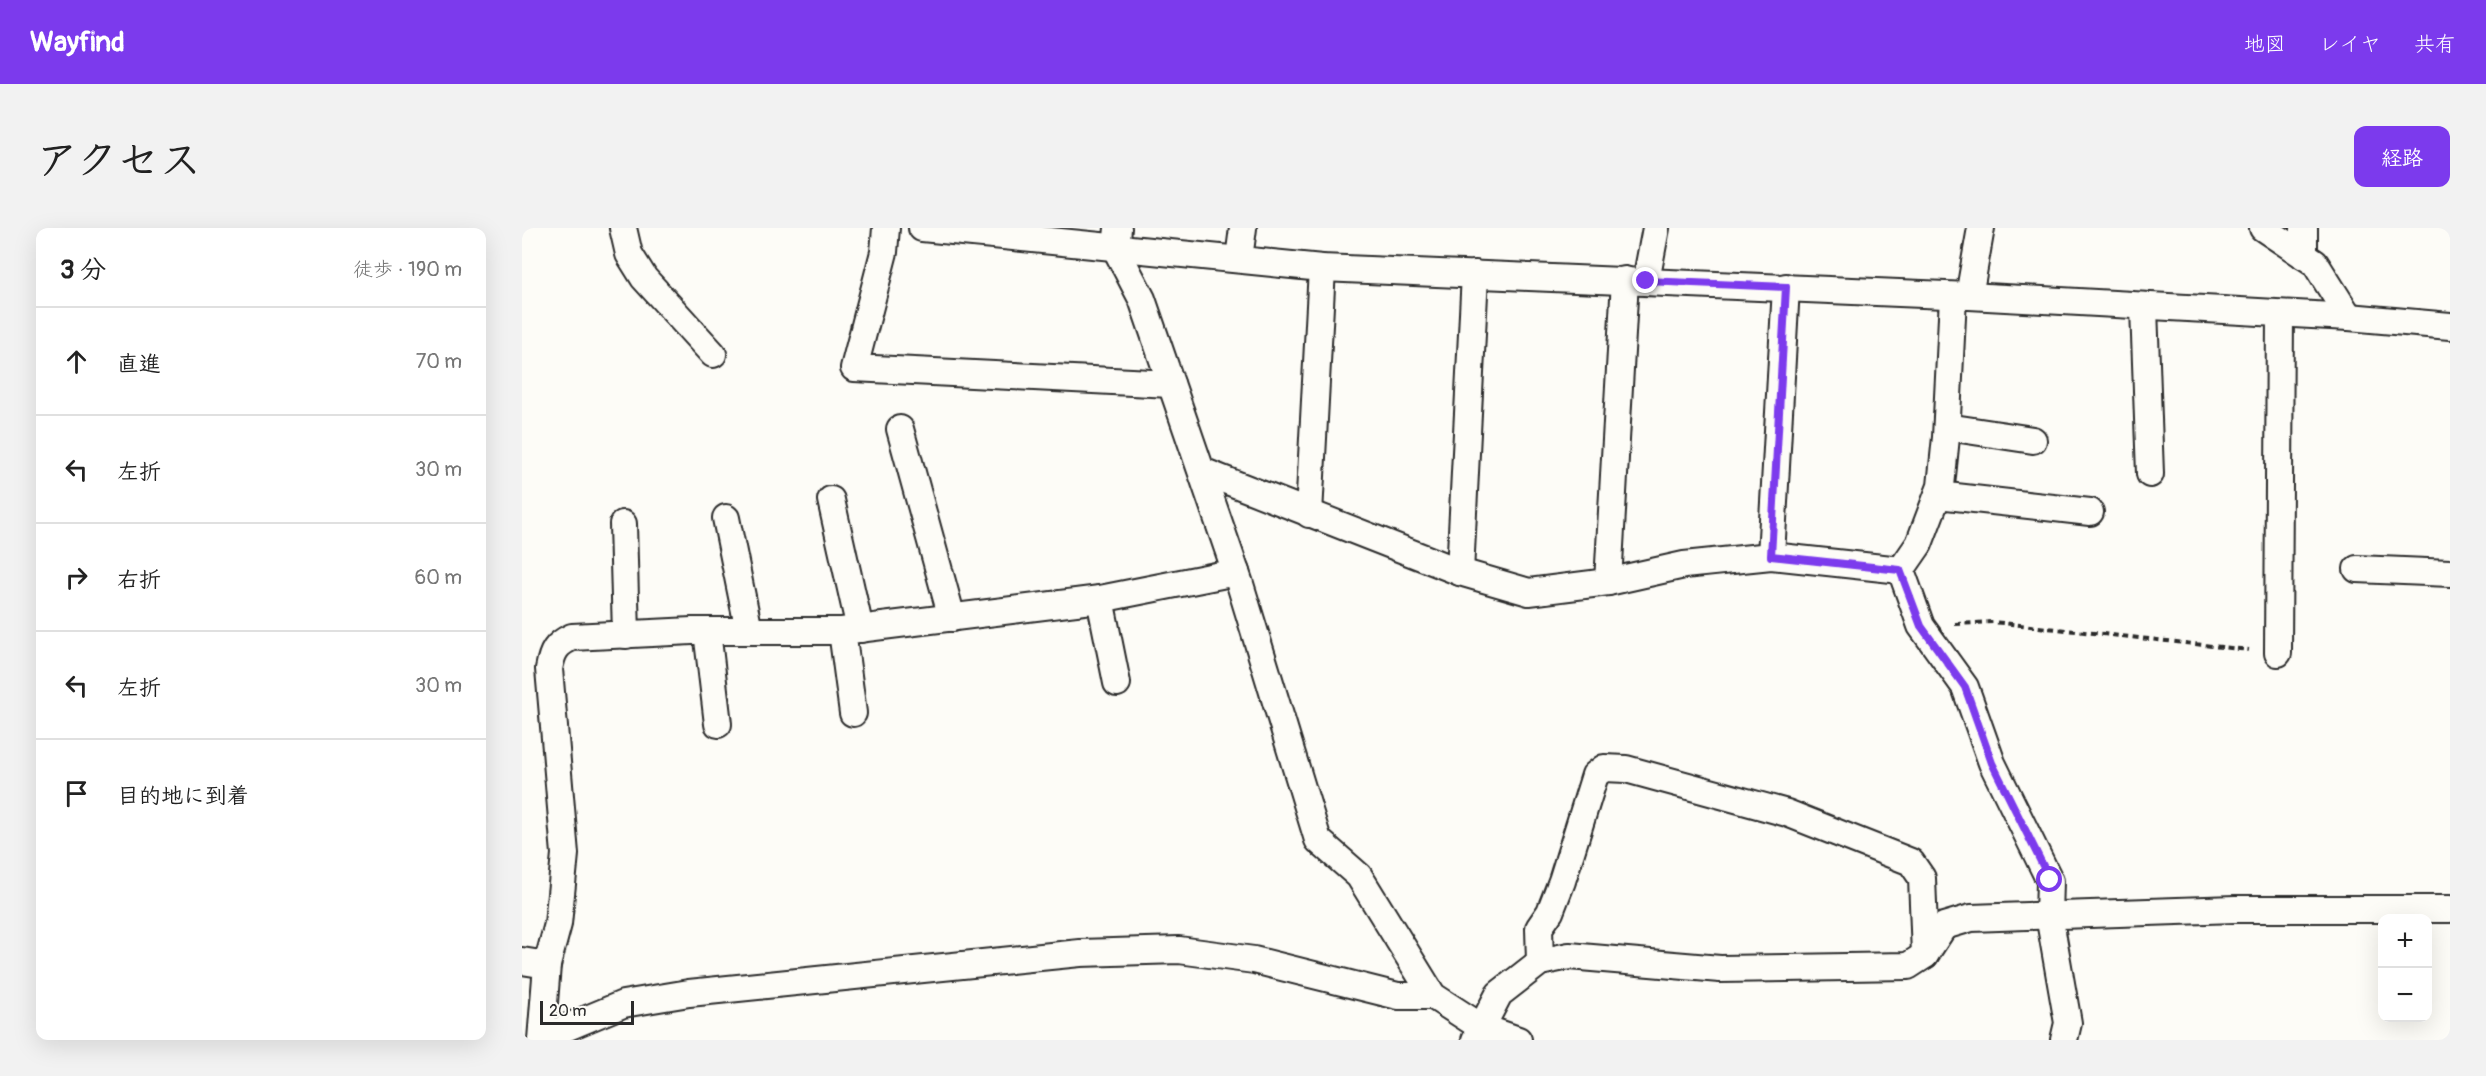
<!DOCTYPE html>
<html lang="ja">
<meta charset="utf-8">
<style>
:root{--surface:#fff;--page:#f2f2f2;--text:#222;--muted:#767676;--line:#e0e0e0;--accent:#7c3aed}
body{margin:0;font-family:Pangolin,"Klee One",sans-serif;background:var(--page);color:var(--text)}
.controls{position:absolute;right:18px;bottom:18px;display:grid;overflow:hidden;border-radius:12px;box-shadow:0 6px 24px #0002}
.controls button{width:54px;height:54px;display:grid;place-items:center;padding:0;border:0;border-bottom:2px solid var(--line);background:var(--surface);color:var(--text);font:30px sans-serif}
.scale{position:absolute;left:18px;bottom:15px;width:94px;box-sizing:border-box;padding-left:6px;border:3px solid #2b2b2b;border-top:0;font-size:16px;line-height:21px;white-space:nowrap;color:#2b2b2b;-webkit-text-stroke:4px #fdfcf7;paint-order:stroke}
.stop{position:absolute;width:18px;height:18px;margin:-14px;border:4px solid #7c3aed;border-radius:50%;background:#fff}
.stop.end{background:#7c3aed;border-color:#fff;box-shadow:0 2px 6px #0008}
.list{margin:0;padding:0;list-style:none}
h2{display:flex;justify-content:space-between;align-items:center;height:78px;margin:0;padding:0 24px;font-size:26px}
h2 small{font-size:20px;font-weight:400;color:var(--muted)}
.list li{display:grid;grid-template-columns:39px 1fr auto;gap:18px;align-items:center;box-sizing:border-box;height:108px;padding:0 24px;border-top:2px solid var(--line)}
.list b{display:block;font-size:22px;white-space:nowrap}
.list em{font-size:20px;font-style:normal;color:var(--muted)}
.icon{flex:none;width:33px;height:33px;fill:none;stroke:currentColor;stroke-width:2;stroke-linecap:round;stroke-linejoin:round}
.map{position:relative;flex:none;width:1928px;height:812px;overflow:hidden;border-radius:12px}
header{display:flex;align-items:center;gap:36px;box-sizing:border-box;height:84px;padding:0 30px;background:var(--accent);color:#fff}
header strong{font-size:28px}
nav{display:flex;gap:33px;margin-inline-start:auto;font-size:21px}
.intro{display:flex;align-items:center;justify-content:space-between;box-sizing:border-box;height:144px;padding:0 36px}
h1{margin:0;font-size:42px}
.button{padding:15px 27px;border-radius:12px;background:var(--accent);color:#fff;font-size:21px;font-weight:700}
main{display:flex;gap:36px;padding:0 36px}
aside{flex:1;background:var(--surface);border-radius:12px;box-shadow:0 6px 24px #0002}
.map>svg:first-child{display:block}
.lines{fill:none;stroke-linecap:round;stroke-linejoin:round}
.street-casing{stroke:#2b2b2b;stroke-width:30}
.path{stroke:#2b2b2b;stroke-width:4;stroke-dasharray:6 4.5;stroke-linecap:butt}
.street{stroke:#fdfcf7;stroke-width:26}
.route{stroke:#7c3aed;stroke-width:8}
</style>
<header>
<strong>Wayfind</strong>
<nav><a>地図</a><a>レイヤ</a><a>共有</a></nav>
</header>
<div class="intro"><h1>アクセス</h1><a class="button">経路</a></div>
<main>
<aside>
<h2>3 分<small>徒歩 · 190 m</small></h2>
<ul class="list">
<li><svg class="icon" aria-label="ahead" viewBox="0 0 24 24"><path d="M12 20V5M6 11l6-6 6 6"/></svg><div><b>直進</b></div><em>70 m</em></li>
<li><svg class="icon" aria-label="left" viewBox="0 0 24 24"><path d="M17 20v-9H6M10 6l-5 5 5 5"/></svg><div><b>左折</b></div><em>30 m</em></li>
<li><svg class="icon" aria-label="right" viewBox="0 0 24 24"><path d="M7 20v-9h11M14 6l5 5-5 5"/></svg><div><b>右折</b></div><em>60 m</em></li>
<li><svg class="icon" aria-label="left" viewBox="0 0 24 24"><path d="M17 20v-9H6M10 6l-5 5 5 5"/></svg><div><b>左折</b></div><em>30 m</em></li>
<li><svg class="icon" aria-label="arrive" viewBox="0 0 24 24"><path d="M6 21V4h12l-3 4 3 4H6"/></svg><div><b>目的地に到着</b></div></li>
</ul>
</aside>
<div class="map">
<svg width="1928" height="812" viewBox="0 0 1928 812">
<rect width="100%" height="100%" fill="#fdfcf7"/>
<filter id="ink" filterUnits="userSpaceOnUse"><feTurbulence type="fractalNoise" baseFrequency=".0167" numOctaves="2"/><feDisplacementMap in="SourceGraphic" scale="12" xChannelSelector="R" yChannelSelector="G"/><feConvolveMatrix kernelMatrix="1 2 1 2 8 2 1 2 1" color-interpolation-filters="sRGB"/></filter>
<g filter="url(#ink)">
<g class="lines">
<g class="street-casing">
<g id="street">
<polyline points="101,0 107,26 122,50 191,126"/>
<polyline points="364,0 362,24 332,140 649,156"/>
<polyline points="400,0 800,40 1447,68 1827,89 1928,98"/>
<polyline points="596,0 594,21 620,71 718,356 796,612 837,648 911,768 959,799 996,812"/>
<polyline points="1741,0 1793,35 1827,89"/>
<polyline points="1782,0 1782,28"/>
<polyline points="717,31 721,0"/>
<polyline points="1124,53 1134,0"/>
<polyline points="1447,68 1459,0"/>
<polyline points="1431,69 1424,209 1419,258 1397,316 1379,342 1399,398 1443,459 1470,535 1528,653 1527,687 1546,795 1542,812"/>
<polyline points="1622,80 1628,246"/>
<polyline points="1425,199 1511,212"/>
<polyline points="378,201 430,390"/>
<polyline points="680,243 938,344 1007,364 1086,354 1162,337 1249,328 1379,342"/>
<polyline points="1416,267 1568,284"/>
<polyline points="309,272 338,401"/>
<polyline points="787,286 800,40"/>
<polyline points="204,290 227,403"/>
<polyline points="101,296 104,407"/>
<polyline points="1249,328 1264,59"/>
<polyline points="1835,341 1928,345"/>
<polyline points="938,344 953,46"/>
<polyline points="1086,354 1103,52"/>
<polyline points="578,371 595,455"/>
<polyline points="185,403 196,496"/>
<polyline points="320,403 331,485"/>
<polyline points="1756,425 1758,86"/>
<polyline points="0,733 25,737"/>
<polyline points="1018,734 1017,700 1028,684 1040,653 1073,547 1082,540 1104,541 1265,585 1389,634 1400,650 1403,727"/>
<path d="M 19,812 L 25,737 L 36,696 L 43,626 L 27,441 C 30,424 34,416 50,409 L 170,403 L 320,403 L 578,371 L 714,344"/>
<polyline points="22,812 41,801 101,776 167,765 558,725 657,722 732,732 876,768 911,768"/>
<polyline points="953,812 977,766 1018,734 1047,728 1198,741 1386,738 1403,727 1422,698 1449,690 1713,681 1928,681"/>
</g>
</g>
<polyline class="path" points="1433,396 1471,394 1727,422"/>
<use href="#street" class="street"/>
</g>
</g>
<g class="lines" filter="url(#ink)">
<polyline class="route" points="1124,53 1264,59 1249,328 1378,342 1399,398 1443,459 1470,535 1528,652"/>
</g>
</svg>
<div class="controls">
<button>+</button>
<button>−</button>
</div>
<div class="scale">20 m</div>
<div class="stop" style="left:1528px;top:652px"></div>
<div class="stop end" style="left:1124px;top:53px"></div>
</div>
</main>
